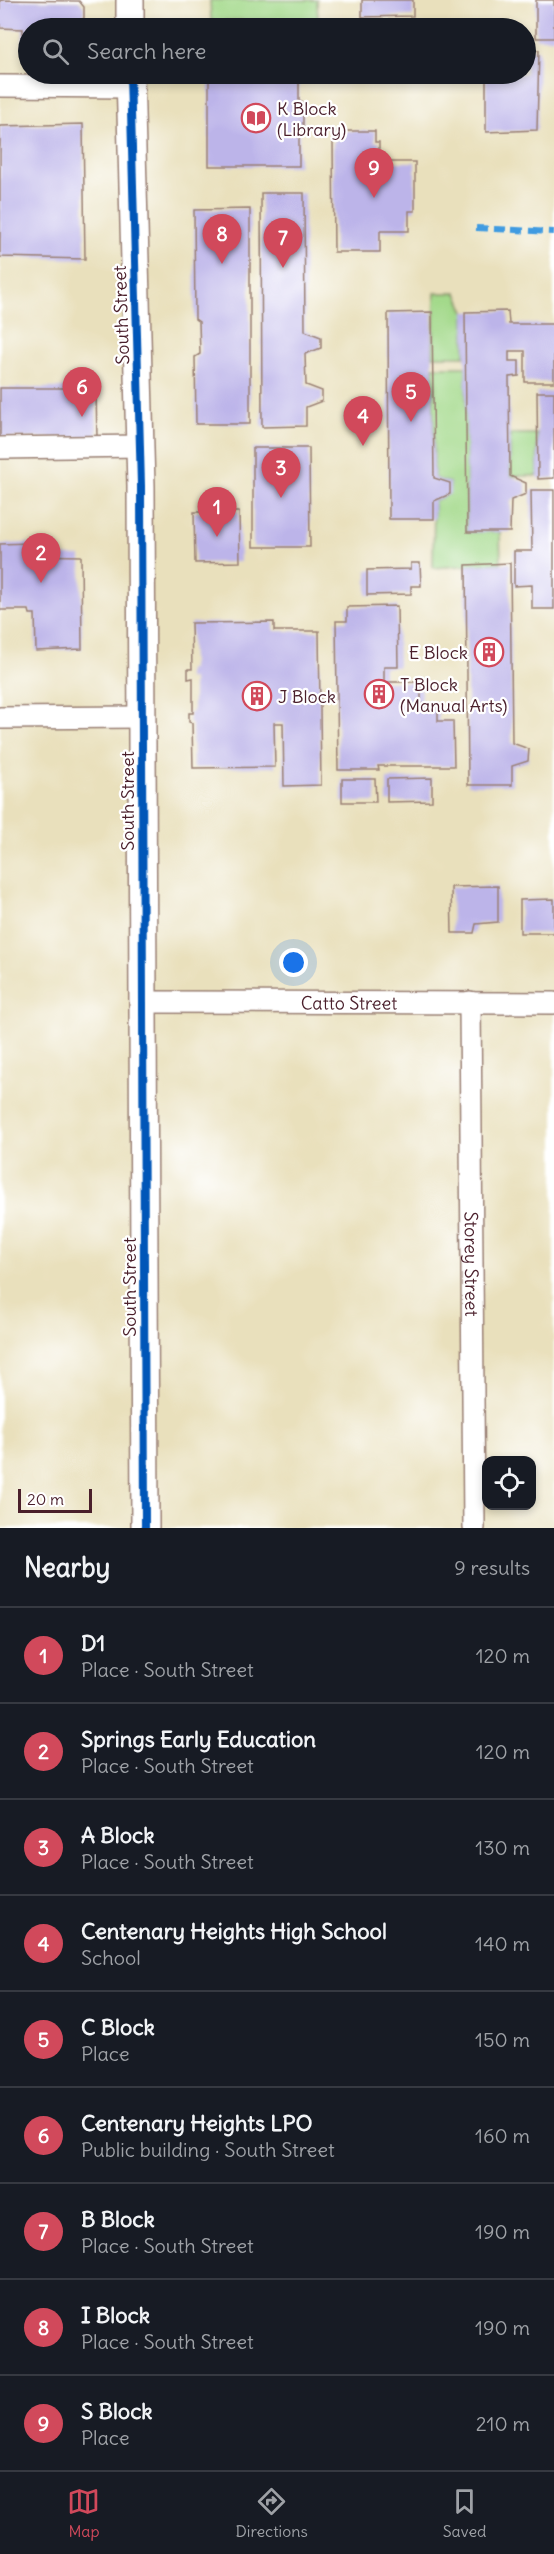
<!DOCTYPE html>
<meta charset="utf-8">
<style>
:root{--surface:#171b24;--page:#242831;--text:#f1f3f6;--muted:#9ea1a6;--line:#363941;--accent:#d1495b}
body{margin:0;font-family:Delius,sans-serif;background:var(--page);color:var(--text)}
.controls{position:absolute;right:18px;bottom:18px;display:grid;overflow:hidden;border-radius:12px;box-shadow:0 3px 9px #0003}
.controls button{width:54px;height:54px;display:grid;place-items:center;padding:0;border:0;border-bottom:2px solid var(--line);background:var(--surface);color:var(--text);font:30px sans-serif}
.scale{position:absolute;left:18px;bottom:15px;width:74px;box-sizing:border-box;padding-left:6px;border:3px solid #4a1f2b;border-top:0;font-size:16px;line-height:21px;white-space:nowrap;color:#4a1f2b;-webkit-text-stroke:4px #fff;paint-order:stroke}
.you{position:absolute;left:294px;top:963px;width:21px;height:21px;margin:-15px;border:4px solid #fff;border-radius:50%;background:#1a73e8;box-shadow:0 0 0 9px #1a73e833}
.badge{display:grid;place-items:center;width:39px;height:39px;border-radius:50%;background:var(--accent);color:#fff;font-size:20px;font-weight:700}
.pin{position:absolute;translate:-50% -50px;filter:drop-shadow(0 2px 3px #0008)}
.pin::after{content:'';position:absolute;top:32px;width:21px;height:18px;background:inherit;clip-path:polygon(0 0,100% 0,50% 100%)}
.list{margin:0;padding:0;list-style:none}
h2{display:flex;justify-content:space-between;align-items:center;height:78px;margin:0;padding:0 24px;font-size:26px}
h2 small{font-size:20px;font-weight:400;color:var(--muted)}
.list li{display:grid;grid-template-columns:39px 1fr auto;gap:18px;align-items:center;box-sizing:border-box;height:96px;padding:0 24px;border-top:2px solid var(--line)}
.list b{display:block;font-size:22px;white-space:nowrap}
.list p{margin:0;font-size:20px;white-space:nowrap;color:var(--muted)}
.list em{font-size:20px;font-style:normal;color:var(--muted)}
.icon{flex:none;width:33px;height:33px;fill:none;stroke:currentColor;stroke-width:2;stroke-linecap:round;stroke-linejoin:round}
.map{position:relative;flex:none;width:554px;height:1528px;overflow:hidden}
.search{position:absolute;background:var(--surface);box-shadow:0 3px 9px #0003;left:18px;right:18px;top:18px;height:66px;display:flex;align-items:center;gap:15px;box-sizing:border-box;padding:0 21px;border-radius:33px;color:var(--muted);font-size:22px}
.sheet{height:942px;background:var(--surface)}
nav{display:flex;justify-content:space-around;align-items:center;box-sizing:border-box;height:84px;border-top:2px solid var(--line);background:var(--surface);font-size:16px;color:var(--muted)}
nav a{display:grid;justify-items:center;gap:3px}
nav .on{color:var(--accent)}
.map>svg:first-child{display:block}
.green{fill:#a3d98a;stroke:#767c5a;stroke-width:1.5}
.building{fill:#bcb4e9}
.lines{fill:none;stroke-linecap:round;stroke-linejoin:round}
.minor-casing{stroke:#9a8074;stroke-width:24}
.tertiary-casing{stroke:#9a8074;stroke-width:30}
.minor{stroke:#fff;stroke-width:21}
.tertiary{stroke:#fff;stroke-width:27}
.quiet{stroke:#409be1;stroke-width:6;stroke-dasharray:12 6;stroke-linecap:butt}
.cycleway-casing{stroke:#fff;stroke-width:11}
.cycleway{stroke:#0057b8;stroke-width:8}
.labels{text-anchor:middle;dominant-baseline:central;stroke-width:4.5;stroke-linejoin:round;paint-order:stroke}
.poi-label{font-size:18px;fill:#4a1f2b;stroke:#fff;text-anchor:start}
.street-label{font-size:18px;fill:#4a1f2b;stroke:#fff}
</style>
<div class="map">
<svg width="554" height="1528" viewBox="0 0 554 1528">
<rect width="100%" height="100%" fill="#fff"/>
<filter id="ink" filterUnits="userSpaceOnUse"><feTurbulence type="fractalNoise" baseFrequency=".0167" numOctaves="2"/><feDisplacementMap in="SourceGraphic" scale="12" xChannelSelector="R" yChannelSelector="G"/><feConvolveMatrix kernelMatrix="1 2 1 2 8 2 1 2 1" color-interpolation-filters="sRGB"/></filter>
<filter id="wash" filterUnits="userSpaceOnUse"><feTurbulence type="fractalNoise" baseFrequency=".008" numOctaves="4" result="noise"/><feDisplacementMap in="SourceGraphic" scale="24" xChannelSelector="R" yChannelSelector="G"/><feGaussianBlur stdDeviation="1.35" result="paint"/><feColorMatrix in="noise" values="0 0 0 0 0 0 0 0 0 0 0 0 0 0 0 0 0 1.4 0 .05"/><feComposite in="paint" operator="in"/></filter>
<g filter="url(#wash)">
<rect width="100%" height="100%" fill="#e9e0bc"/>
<g class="green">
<polygon points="210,0 317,0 318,19 211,21"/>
<polygon points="435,293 457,293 465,312 465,356 433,356"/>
<polygon points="433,367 466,367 467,532 500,532 501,563 433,568 434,501 449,494 450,483 434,478"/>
<polygon points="510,434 537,434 538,476 510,476"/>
</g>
<g id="blocks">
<g class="building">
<polygon points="0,0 79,1 84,7 84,18 77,25 71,26 71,28 28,28 28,48 23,48 23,29 0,28"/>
<polygon points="362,0 413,0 413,16 362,17"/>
<rect x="536" y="0" width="18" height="38"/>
<polygon points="526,50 539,50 537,130 486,132 486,74 526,74"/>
<polygon points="209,74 299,74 299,102 303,102 303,127 299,127 299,166 209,166"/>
<polygon points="83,124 85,259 0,257 0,126"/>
<polygon points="335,131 375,131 375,142 379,142 379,162 415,162 415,211 409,211 409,231 380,231 380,252 334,252 333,142 335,142"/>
<polygon points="261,193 304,193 305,331 321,337 321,348 305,354 306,385 322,391 322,401 306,407 306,426 262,427"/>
<polygon points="250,209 250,424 196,424 195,357 200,354 199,322 195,319 194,210"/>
<polygon points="508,311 509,324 554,324 554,382 525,382 525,351 509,351 509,361 519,361 519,376 509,377 510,476 526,483 526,494 511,500 510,532 467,532 465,312"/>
<polygon points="432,312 434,478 450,483 450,494 434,501 434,519 389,519 388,313"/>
<polygon points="0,388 88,388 88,391 96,392 97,438 0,438"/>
<polygon points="537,392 554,392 554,478 538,479"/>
<polygon points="253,448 309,448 310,547 253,547"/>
<polygon points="531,490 554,490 554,609 532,609 532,585 514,586 514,551 532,551"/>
<polygon points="194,512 239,512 240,562 195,563"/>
<polygon points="29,543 29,555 81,556 82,649 36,651 35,614 30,614 29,610 0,610 0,544"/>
<polygon points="411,563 420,563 421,586 411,586 411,594 367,595 367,570 411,569"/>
<polygon points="510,563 512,743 529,749 528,761 512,766 512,785 468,785 466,565"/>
<polygon points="397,606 398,667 384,667 384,682 421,682 421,706 438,706 438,721 453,721 454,766 378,766 379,770 338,770 336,621 347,621 347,607"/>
<polygon points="274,622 274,631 319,631 321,785 284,786 283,723 274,723 275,767 193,768 192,723 189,722 189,713 193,713 193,678 188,679 188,669 192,669 191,623"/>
<polygon points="432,778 432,801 387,802 387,779"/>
<polygon points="342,779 375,779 376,802 342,802"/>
<polygon points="498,886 498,922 476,924 474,933 452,933 451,887"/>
<polygon points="554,899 554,933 520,933 520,900"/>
</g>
</g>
</g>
<g filter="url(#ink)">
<use href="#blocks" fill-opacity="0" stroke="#9a8074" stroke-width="1.5"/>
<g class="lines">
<g class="minor-casing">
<g id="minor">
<polyline points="0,86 130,87"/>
<polyline points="0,448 140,446"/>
<polyline points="0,718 141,717"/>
<path id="s1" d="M 143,1002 L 554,1003"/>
<path id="s2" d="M 470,1002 L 474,1528"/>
</g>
</g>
<g class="tertiary-casing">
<g id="tertiary">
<polyline points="130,0 130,28"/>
<polyline points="130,74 141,486 145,1528"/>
</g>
</g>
<use href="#minor" class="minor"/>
<use href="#tertiary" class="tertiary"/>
<polyline class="quiet" points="476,228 554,232"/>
<g class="cycleway-casing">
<polyline id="cycleway" points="130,74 141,486 145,1528"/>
</g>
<use href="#cycleway" class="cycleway"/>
</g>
</g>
<defs>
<g id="library-ring" transform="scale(1.5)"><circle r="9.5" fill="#fff" stroke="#d1495b" stroke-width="1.5"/><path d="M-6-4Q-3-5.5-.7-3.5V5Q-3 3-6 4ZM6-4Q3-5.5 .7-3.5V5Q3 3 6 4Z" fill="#d1495b"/></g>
<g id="building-ring" transform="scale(1.5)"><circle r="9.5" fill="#fff" stroke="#d1495b" stroke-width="1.5"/><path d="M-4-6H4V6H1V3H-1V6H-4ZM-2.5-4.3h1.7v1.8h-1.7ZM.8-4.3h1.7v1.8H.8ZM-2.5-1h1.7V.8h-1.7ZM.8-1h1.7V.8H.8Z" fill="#d1495b"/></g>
</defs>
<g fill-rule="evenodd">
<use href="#library-ring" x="256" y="118"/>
<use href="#building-ring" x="489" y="652"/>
<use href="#building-ring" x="379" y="694"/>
<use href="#building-ring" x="257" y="696"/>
</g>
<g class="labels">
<g class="poi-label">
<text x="277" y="108">K Block<tspan x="277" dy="21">(Library)</tspan></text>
<text x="468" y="652" text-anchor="end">E Block</text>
<text x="400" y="684">T Block<tspan x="400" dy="21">(Manual Arts)</tspan></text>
<text x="278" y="696">J Block</text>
</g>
<g class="street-label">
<text transform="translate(121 315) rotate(-92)">South Street</text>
<text transform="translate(127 801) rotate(-90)">South Street</text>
<text stroke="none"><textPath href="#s1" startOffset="206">Catto Street</textPath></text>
<text stroke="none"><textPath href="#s2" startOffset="262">Storey Street</textPath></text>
<text transform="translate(129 1287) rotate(-90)">South Street</text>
</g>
</g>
</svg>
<div class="controls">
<button><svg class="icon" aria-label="locate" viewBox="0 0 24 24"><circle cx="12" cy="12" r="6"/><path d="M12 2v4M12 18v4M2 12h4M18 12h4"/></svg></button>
</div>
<div class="scale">20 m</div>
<div class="you"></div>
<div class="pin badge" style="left:217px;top:537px">1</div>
<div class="pin badge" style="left:41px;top:583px">2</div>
<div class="pin badge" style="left:281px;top:498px">3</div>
<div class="pin badge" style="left:363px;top:446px">4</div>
<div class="pin badge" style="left:411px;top:422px">5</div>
<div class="pin badge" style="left:82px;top:417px">6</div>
<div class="pin badge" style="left:283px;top:268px">7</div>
<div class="pin badge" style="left:222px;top:264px">8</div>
<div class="pin badge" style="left:374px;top:198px">9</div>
<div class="search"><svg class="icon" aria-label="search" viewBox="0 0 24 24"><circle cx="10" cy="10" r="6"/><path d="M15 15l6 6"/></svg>Search here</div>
</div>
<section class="sheet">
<h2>Nearby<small>9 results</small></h2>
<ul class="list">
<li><span class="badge">1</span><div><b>D1</b><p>Place · South Street</p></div><em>120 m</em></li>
<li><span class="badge">2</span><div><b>Springs Early Education</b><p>Place · South Street</p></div><em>120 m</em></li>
<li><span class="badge">3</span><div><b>A Block</b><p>Place · South Street</p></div><em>130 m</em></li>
<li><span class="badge">4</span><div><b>Centenary Heights High School</b><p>School</p></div><em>140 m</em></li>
<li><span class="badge">5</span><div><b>C Block</b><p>Place</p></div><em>150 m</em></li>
<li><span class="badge">6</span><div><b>Centenary Heights LPO</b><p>Public building · South Street</p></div><em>160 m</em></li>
<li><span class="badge">7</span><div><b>B Block</b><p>Place · South Street</p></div><em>190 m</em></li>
<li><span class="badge">8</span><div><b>I Block</b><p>Place · South Street</p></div><em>190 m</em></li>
<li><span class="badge">9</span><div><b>S Block</b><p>Place</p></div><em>210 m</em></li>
</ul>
</section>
<nav>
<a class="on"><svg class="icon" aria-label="map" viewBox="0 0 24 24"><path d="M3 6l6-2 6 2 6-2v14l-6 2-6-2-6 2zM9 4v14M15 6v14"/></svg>Map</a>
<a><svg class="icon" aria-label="directions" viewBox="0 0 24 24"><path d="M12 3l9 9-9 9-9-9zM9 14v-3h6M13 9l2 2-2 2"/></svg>Directions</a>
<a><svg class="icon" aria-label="saved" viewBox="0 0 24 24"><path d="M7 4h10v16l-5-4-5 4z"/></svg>Saved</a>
</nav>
